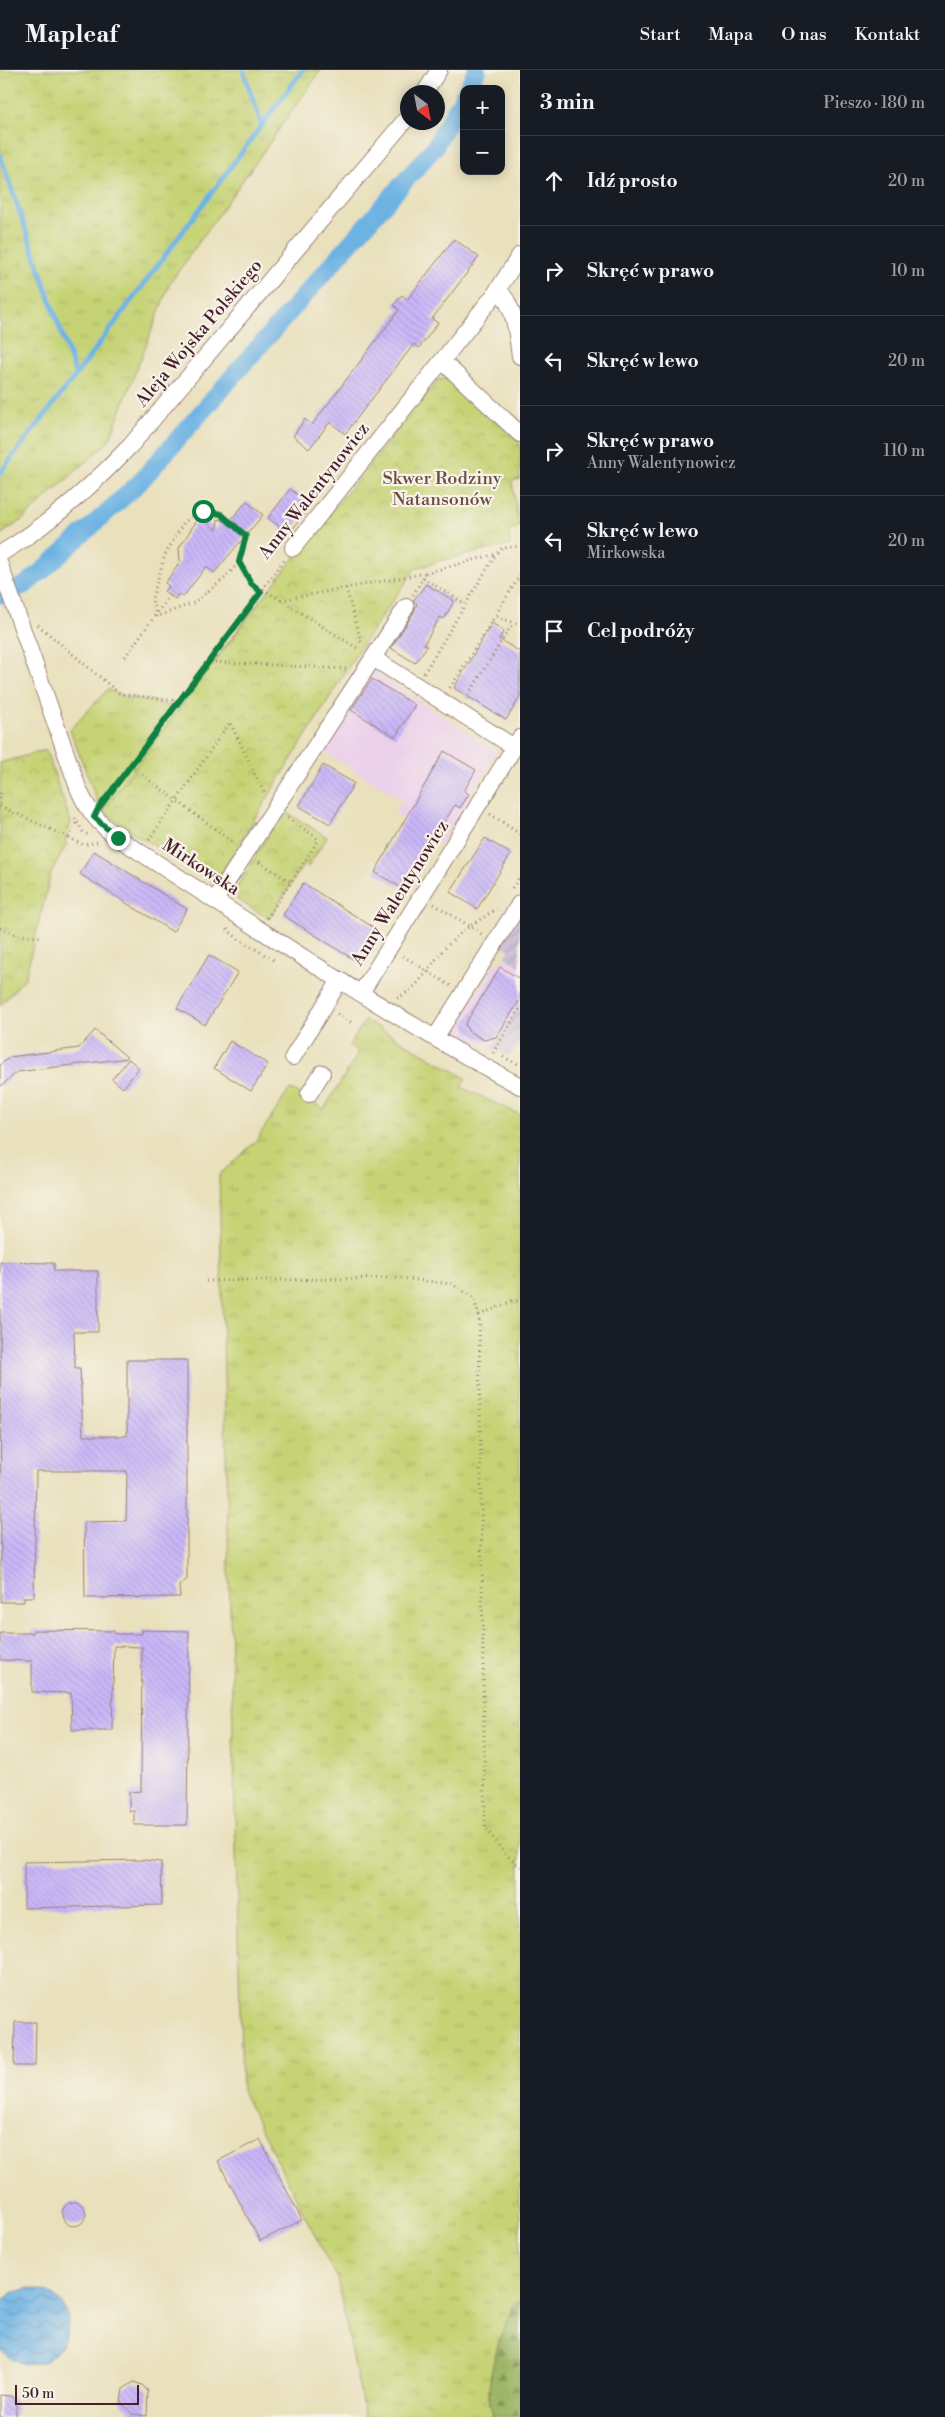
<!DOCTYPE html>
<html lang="pl">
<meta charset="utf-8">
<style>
:root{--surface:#171b24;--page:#20242c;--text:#f1f3f6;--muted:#9ea1a6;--line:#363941}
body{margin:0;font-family:"Libre Bodoni",serif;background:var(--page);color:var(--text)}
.controls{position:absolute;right:15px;top:15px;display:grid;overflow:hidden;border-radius:10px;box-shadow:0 2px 12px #0003}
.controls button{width:45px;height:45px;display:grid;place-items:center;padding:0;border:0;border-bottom:1px solid var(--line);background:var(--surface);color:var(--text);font:25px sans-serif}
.compass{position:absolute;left:400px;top:15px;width:45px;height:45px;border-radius:50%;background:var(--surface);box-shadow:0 2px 12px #0003;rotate:148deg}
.scale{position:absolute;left:15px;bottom:12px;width:124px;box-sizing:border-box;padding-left:5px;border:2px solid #4a1f2b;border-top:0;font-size:14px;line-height:18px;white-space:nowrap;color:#4a1f2b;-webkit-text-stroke:4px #f7f3e8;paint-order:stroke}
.stop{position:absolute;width:15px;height:15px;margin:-11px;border:4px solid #0b8043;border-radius:50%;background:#fff}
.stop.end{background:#0b8043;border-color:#fff;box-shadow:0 1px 5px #0008}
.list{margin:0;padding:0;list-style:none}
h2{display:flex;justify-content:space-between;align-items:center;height:65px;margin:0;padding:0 20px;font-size:21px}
h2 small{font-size:16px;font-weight:400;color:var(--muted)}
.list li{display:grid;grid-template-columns:32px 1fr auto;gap:15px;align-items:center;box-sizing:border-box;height:90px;padding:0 20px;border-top:1px solid var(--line)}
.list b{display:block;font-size:19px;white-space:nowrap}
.list p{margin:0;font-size:16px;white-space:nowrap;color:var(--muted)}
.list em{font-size:16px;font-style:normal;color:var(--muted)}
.icon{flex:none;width:28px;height:28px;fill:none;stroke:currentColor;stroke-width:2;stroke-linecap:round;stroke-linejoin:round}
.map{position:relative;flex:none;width:520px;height:2347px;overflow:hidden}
header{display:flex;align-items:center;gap:30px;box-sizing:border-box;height:70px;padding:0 25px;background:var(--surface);border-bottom:1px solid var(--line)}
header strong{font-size:24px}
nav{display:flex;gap:28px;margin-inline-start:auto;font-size:18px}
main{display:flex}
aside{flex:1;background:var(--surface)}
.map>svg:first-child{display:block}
.built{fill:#ecd1ea}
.industrial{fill:url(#industrial-furrows)}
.grass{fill:url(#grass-tufts);stroke:#887950}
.forest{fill:url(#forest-firs);stroke:#736a48}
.park{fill:url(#park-crowns);stroke:#887950}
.water{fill:url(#water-waves);stroke:#5b6887}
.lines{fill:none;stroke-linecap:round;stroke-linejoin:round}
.stream{stroke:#6cb2e3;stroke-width:5}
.canal{stroke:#6cb2e3;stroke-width:18}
.building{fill:url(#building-back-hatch)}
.minor-casing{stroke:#9a8074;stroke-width:18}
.path{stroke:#9a8074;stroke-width:3;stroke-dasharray:1 4;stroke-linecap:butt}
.minor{stroke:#fff;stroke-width:16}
.route{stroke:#0b8043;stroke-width:6}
.labels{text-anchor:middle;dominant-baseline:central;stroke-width:4.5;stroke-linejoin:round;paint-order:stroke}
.street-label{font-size:18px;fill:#4a1f2b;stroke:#f7f3e8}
.park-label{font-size:18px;fill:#694c3e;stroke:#f7f3e8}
</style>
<header>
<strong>Mapleaf</strong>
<nav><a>Start</a><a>Mapa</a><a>O nas</a><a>Kontakt</a></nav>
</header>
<main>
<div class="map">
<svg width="520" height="2347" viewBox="0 0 520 2347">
<defs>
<pattern id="industrial-furrows" width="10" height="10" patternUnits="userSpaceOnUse" patternTransform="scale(1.25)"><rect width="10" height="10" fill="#cbbfd5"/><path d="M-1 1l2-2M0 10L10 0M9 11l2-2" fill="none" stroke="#b0a4b7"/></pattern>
<pattern id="grass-tufts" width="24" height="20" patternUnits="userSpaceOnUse" patternTransform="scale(1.25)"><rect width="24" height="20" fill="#c6d375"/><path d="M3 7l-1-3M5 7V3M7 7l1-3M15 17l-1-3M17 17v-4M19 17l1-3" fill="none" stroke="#acb565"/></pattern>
<pattern id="forest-firs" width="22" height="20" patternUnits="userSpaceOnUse" patternTransform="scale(1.25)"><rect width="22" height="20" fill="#9cb566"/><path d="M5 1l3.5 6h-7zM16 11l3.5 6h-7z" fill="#819354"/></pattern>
<pattern id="park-crowns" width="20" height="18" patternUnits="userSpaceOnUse" patternTransform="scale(1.25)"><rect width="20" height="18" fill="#c6d375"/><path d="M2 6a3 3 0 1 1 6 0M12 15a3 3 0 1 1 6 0" fill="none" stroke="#acb565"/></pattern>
<pattern id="water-waves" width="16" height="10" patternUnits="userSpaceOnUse" patternTransform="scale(1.25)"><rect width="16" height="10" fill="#6cb2e3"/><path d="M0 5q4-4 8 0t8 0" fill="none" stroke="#5b90b8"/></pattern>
<pattern id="building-back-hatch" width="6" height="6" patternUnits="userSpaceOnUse" patternTransform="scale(1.25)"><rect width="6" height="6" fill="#c9b7f8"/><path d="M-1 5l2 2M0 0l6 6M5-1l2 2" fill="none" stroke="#ae9dd5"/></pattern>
</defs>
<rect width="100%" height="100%" fill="#f7f3e8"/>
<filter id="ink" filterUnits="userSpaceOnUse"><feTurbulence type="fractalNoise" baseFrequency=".02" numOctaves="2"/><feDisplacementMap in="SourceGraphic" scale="10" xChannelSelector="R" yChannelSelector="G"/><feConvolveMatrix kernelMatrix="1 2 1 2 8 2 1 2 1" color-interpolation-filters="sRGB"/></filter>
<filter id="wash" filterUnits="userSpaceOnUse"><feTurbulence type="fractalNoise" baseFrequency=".0096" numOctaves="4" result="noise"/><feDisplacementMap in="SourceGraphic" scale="20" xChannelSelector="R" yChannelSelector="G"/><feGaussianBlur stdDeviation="1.12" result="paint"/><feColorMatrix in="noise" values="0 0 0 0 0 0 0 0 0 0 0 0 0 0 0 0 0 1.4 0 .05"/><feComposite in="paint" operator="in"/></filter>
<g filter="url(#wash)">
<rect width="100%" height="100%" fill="#e9e0bc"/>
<g class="built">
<polygon points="369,603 376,603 491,677 495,682 495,686 441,774 394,743 403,730 321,680"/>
<polygon points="505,887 520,896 520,933 492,978 457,964 455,958 495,894 503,892"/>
</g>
<g class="industrial">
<polygon points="520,844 520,896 505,887 510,880 500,875"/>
<polygon points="520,933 520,972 510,987 492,978"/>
</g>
<g class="grass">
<polygon points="0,0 321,0 170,213 109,371 22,450 0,465"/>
<path d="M 265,525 L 215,813 L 135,764 L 103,741 L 97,730 L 70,660 L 108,619 C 129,633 157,626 176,640 Z"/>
<polygon points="365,950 466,1008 461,1017 520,1045 520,2231 513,2236 489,2326 493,2347 365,2347 337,2209 242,2021 219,1105 255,1072 290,1019 324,1039 359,982 349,976"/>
</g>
<path class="forest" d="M 520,2231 L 520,2347 L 493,2347 C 492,2341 490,2334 489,2327 C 488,2306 503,2244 520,2231 Z"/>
<g class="park">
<polygon points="452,307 520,373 520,409 512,411 519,457 509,461 510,475 438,491 415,499 362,575 215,813 135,764 103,741 271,517 438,310"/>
<polygon points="46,680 71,753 65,771 67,774 51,803 25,908 0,936 0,693"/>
<polygon points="283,740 327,767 308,797 304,794 269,849 235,828 234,823"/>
</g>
<path class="water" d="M 30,2218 C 109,2229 48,2334 0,2278 L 0,2234 L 11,2223 Z"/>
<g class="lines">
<g class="stream">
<polyline points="243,0 262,56"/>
<polyline points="0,85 76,305"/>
<polyline points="0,403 76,305 303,0"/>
</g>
<g class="canal">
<polyline points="467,19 477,0"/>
<polyline points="0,525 25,515 42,501 139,413 434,78 464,25"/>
</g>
</g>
<g id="blocks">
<g class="building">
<polygon points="454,169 479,187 432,249 438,253 419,278 414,274 345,364 330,352 309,379 293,366 305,349 312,355 399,240 394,235 402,225 407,230"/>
<polygon points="290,419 311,435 289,464 268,448"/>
<polygon points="247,431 263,445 214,503 206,497 183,527 179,524 175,529 164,521 169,516 165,513 180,492 179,478 199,447 217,460 218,449 229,452"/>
<polygon points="426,514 454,531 444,549 440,547 424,574 427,576 415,593 391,578 414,542 417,533 413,531"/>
<polygon points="492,553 504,561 499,569 520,582 520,627 506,650 454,618"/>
<polygon points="372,609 415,635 395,667 351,640"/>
<polygon points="444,681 476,700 464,721 469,724 460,738 455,735 443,754 440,753 400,817 375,802"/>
<polygon points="323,695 354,713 330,754 299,736"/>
<polygon points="485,768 511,784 477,839 450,822"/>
<polygon points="94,781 187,839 173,862 80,804"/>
<polygon points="303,813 376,859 356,891 283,845"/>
<polygon points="209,885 238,902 205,955 177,938"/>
<polygon points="500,897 520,909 520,930 496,967 484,970 468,961 465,954"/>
<polygon points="95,960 128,988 17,1002 0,1017 0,995 10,987 79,978"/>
<polygon points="230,971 268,994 251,1021 214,998"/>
<polygon points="129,989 139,998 123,1018 112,1009"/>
<polygon points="0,1192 54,1193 54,1201 98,1201 98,1262 74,1262 75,1298 80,1298 83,1366 127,1366 127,1290 187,1290 187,1509 179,1516 180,1527 85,1528 84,1452 126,1451 127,1401 36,1401 34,1527 24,1527 24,1532 1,1532"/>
<polygon points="33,1560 114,1561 114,1564 142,1564 142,1560 189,1561 187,1755 134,1755 134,1741 129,1741 129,1722 141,1721 142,1577 114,1576 112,1660 72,1660 71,1623 32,1622 32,1591 0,1590 0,1563 33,1563"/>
<polygon points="144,1790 161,1792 162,1835 24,1838 24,1792"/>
<polygon points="15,1952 36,1952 35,1996 14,1996"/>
<polygon points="260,2069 302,2150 260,2171 218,2091"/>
<circle cx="74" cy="2144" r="12"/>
<polygon points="134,2312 142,2315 148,2321 147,2346 133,2344 121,2332 123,2319"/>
<polygon points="0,2325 11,2326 16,2334 16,2347 0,2347"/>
</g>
</g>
</g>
<g filter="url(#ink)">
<use href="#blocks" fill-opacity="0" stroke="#9a8074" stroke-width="1"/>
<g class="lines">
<g class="minor-casing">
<g id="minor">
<polyline points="425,22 439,0"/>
<path d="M 498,219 C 515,236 517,264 520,286"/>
<polyline points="442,291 520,364"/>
<polyline points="293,478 495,224 520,185"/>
<path d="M 0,484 C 49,455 92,416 131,375 L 408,47"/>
<path d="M 0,495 L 77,715 C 85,737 98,754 118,768 C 250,853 381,941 520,1016"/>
<polyline points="373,588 406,537"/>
<polyline points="215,830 373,588 514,677"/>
<polyline points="361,923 520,668"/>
<polyline points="435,968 520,833"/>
<polyline points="293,987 340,910"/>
<polyline points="309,1024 322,1003"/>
</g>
</g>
<g class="path">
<polygon points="203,441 221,444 246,466 239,492 224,509 193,533 156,547 152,529 165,485 184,452"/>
<polyline points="239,492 251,513 261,521"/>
<polyline points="520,505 495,546 520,555"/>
<polyline points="423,508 465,534"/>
<polyline points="346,518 362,575"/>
<polyline points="263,519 360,580"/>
<polyline points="413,525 426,503 496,484 502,478 520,476"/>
<polyline points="281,530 426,503"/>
<polyline points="38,555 120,624 178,631"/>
<polyline points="125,587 170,525"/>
<polyline points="210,592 348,599"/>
<polyline points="424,603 496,484"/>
<polyline points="450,618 495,546"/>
<polyline points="466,629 513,553"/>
<polyline points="130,696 234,773"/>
<polyline points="0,723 0,734"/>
<polyline points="104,732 284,490"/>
<polyline points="0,736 84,775 98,772"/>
<polyline points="490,744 520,764"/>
<polyline points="75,748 83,762 90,766"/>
<polyline points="69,768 76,753"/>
<polyline points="149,770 230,652 265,725"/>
<polyline points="259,792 291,812"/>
<polyline points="512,818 520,806"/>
<polyline points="434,834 482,864"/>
<polyline points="267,848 318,771 316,767 287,748"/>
<polyline points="0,858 17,865 42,867"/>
<polyline points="227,859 238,869 274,890"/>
<polyline points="403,886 451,916"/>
<path d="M 397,928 C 422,917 431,891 450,873 C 464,859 480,849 497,839"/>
<polyline points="337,944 354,954"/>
<polyline points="493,983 520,938"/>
<polyline points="503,987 520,995"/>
<polyline points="206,1211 400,1208 452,1214 473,1227 479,1245 485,1757 503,1782 520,1797"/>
<polyline points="479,1245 512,1231 520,1231"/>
</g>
<use href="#minor" class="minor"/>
</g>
</g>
<g class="lines" filter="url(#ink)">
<polyline class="route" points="118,768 94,747 98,739 261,522 251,513 239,492 246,466 221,444 203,441"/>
</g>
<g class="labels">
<g class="street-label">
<text transform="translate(199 263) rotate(-50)">Aleja Wojska Polskiego</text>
<text transform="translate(314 421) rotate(-52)">Anny Walentynowicz</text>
<text transform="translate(201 797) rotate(33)">Mirkowska</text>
<text transform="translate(400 823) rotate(-58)">Anny Walentynowicz</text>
</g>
<g class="park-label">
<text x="442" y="408">Skwer Rodziny<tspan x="442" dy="21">Natansonów</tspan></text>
</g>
</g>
</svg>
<div class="controls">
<button>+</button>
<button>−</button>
</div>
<svg class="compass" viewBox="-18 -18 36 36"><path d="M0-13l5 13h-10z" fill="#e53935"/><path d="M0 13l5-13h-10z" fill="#9ea1a6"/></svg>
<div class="scale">50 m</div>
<div class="stop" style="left:203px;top:441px"></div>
<div class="stop end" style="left:118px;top:768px"></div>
</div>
<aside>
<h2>3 min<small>Pieszo · 180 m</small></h2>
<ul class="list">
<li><svg class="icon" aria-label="ahead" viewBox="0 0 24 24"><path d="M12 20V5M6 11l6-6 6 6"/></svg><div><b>Idź prosto</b></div><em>20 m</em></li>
<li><svg class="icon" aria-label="right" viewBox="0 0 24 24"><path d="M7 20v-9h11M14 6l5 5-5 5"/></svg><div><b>Skręć w prawo</b></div><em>10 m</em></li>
<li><svg class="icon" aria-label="left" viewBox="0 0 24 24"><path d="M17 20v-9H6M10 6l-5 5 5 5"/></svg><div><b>Skręć w lewo</b></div><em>20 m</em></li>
<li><svg class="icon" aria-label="right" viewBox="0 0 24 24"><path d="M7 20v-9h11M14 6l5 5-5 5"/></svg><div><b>Skręć w prawo</b><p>Anny Walentynowicz</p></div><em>110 m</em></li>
<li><svg class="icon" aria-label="left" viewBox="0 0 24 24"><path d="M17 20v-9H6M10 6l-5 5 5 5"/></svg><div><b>Skręć w lewo</b><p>Mirkowska</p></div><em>20 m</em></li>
<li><svg class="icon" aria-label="arrive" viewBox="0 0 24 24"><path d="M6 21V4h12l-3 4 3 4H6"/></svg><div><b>Cel podróży</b></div></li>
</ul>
</aside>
</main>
